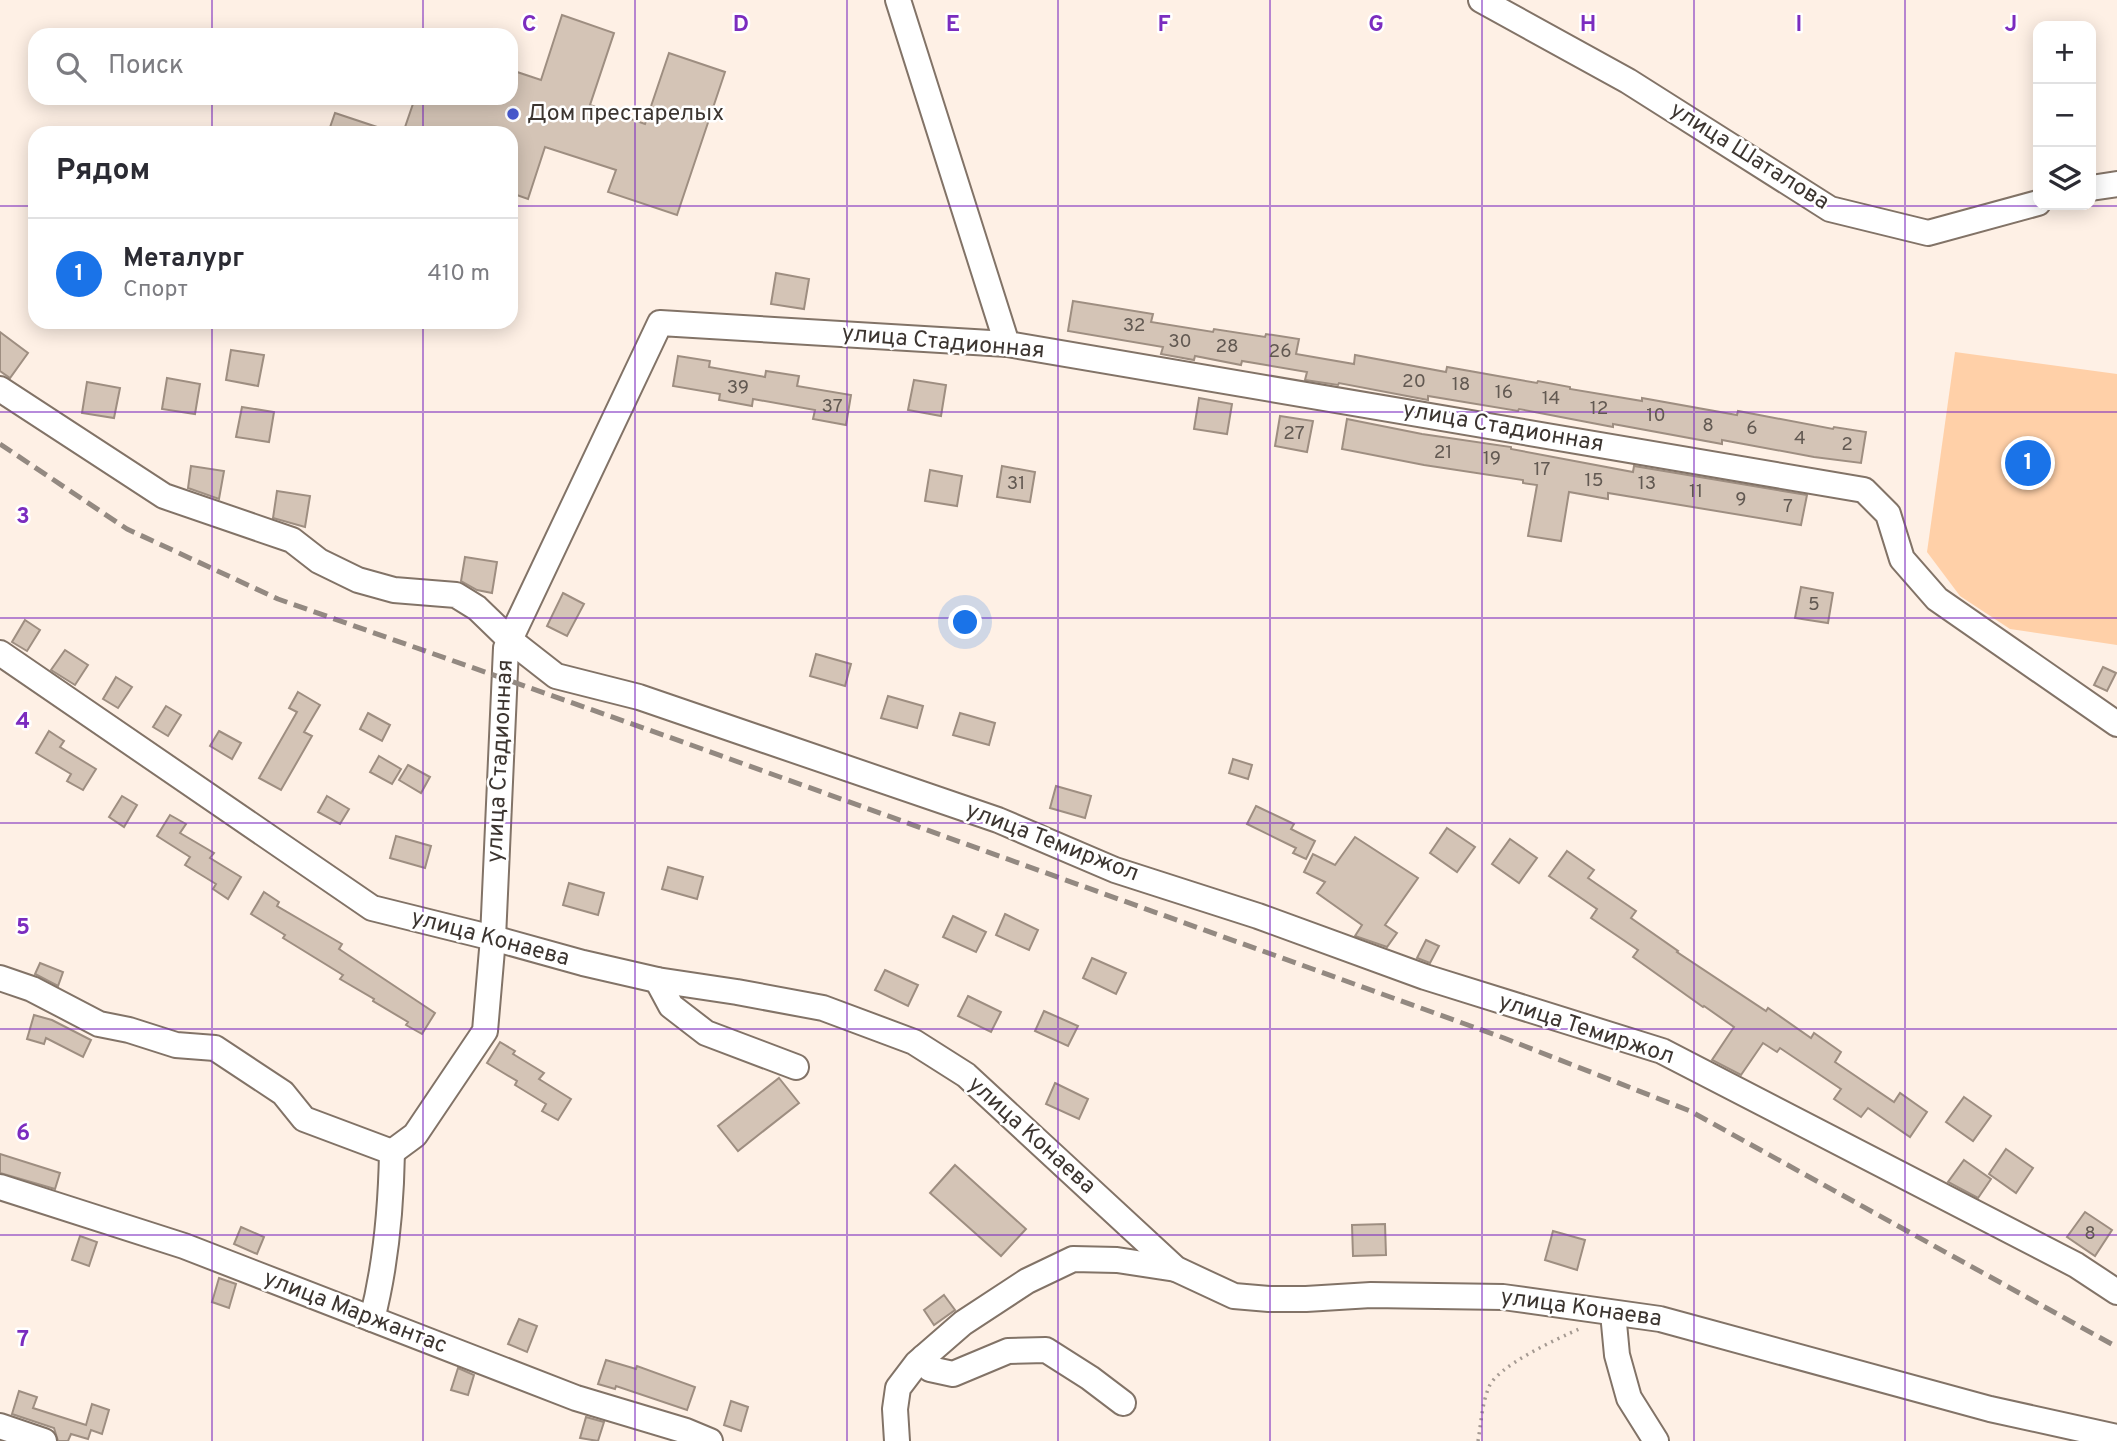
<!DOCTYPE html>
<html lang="ru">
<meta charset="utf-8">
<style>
:root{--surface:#fff;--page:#f2f2f3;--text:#2b2b33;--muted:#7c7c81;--line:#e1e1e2;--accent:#1a73e8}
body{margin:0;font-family:Overpass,sans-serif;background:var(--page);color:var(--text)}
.controls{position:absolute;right:21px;top:21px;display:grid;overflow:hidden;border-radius:14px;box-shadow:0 4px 18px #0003}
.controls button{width:63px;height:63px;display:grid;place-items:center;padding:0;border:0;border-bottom:2px solid var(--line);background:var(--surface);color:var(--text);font:35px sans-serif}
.you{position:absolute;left:966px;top:623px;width:24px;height:24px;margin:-18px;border:5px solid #fff;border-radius:50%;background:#1a73e8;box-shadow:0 0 0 10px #1a73e833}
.badge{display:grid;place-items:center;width:46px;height:46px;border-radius:50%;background:var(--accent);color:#fff;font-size:23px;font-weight:700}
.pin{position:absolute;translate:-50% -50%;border:4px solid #fff;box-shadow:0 2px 7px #0006}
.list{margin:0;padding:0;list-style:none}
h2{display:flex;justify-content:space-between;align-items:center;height:91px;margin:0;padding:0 28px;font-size:30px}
h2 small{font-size:23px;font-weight:400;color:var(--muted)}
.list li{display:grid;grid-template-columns:46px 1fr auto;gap:21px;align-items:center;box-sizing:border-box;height:112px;padding:0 28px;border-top:2px solid var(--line)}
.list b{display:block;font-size:26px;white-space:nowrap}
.list p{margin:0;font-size:23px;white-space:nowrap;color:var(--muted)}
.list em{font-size:23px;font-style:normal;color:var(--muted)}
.icon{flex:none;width:38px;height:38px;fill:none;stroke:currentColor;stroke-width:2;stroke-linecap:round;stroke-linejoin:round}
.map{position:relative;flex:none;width:2117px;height:1441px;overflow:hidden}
.search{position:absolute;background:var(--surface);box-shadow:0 4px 18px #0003;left:28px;top:28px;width:490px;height:77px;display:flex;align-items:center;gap:18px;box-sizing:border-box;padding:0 24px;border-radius:21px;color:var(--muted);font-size:26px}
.panel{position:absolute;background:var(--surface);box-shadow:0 4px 18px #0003;left:28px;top:126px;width:490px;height:203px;border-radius:21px}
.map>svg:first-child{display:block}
.green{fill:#ffd0a8}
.building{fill:#d4c4b6;stroke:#9e8e81;stroke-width:2}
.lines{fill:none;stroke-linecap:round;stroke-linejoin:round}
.minor-casing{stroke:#827367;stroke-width:28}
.path{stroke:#a59a92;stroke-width:3.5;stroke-dasharray:2 5;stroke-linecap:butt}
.minor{stroke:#fff;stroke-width:24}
.rail{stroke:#938981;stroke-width:5;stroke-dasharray:14 7;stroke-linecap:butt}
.grid{fill:none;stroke:#7b2cbf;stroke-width:2;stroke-opacity:0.55}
.poi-dot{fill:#4859ce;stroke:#fff;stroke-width:2.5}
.labels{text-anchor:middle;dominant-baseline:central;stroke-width:5;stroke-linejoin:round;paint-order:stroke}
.number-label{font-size:19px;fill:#625952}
.poi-label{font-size:23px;fill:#3c3530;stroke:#fff;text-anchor:start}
.street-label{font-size:23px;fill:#3c3530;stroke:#fff}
.grid-label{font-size:23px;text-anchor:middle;font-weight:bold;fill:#7b2cbf;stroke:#fff;stroke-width:5;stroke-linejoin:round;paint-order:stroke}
</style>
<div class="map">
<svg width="2117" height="1441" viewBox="0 0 2117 1441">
<rect width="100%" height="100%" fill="#fef0e5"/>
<polygon class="green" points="1955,352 2117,374 2117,645 2010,629 1960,596 1927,552"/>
<g class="building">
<polygon points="562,15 614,33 590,105 645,124 669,53 725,72 677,215 608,192 616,170 545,147 528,199 511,193 511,133 403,133 415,98 511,98 511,70 541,80"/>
<polygon points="335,113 386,130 385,133 328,133"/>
<polygon points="776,273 809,279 804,309 771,304"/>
<polygon points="1073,301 1153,314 1151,322 1213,332 1214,329 1265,337 1266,334 1299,339 1296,354 1354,364 1355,355 1446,372 1447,367 1537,383 1538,381 1570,387 1570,389 1642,401 1642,398 1737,415 1738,411 1833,429 1834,427 1866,432 1861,463 1814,457 1722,440 1722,444 1613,424 1613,427 1519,409 1518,411 1428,396 1428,400 1339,383 1338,385 1305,380 1307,372 1242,361 1241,365 1195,356 1194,360 1161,354 1163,347 1068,331"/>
<polygon points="0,332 28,353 10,378 0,371"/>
<polygon points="231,350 264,355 258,386 226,380"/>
<polygon points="678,356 710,361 709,367 765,377 766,371 799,376 797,386 851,395 846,425 813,419 815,410 753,399 752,406 719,400 720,394 673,386"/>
<polygon points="167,378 200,384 195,414 162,409"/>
<polygon points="914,380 946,385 941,416 908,410"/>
<polygon points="87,382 120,388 114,418 82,413"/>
<polygon points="1199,398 1232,404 1227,434 1194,429"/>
<polygon points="242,407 274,412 269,442 236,437"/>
<polygon points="1280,416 1313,421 1307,452 1275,446"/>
<polygon points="1347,419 1422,434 1511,447 1511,449 1633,472 1634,466 1807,495 1801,525 1608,493 1608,499 1569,492 1561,541 1528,536 1537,485 1523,483 1523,480 1424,465 1342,449"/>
<polygon points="191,466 224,471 219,499 188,488"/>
<polygon points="1002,466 1035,472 1030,502 997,497"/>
<polygon points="930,470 962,476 957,506 925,501"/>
<polygon points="277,491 310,496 305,527 273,518"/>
<polygon points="465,557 497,562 492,593 477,590 461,581"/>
<polygon points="1801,587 1833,593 1828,623 1795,618"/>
<polygon points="563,593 584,604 567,636 547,626"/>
<polygon points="25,620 40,630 27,651 12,642"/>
<polygon points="65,650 88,665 75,685 51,670"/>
<polygon points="816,654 851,664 845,686 810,676"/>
<polygon points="2103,667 2116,673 2107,691 2094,685"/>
<polygon points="116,677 132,687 118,708 103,699"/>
<polygon points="298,692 320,705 304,732 312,736 281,790 259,778 297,712 289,708"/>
<polygon points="888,696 923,706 917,728 881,718"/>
<polygon points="166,706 181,715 168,736 153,727"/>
<polygon points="368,713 390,725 382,741 360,729"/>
<polygon points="960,713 995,723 989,745 953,735"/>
<polygon points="49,731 64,741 60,747 96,769 83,790 67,781 71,774 36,753"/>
<polygon points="219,731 241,743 232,759 210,746"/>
<polygon points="379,756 401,769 392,784 370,772"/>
<polygon points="1233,759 1252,765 1248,779 1229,773"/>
<polygon points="408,765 430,777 421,793 399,780"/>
<polygon points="1056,786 1091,796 1085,818 1050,808"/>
<polygon points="122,796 137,805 124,827 109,817"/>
<polygon points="327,796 349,809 340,824 318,812"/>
<polygon points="1256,806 1294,824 1291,829 1315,841 1306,859 1293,853 1296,848 1247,824"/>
<polygon points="170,815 186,824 180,833 214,853 210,858 241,877 228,899 213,889 216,884 185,865 190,857 157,836"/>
<polygon points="1447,828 1475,847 1457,872 1430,853"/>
<polygon points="396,836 431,846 425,868 390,858"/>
<polygon points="1355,837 1418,878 1385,925 1397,933 1387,947 1355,936 1362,925 1317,893 1325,882 1304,872 1313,854 1335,865"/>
<polygon points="1510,839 1537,858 1519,883 1492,864"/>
<polygon points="1567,851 1594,870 1588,878 1636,911 1631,918 1678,951 1677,952 1766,1011 1768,1008 1811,1038 1814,1033 1841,1052 1835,1062 1894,1102 1900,1093 1927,1112 1910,1137 1868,1108 1861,1117 1834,1099 1841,1089 1780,1048 1777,1052 1763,1043 1741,1075 1712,1060 1734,1027 1704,1006 1703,1007 1633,957 1638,950 1591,918 1597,909 1549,876"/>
<polygon points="668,867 703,877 697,899 662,889"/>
<polygon points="569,883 604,893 598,915 563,905"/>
<polygon points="264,892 279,902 277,906 342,944 339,949 435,1013 422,1034 406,1025 408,1022 373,1001 374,999 340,979 343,975 283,938 285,935 251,914"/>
<polygon points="1005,914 1038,930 1029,950 996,935"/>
<polygon points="953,916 986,932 976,952 943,937"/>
<polygon points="1426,940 1439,946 1430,963 1417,958"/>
<polygon points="1092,958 1126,973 1116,994 1083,978"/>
<polygon points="40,963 63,972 58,986 35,974"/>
<polygon points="885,970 918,985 908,1006 875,990"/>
<polygon points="968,996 1001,1012 991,1032 958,1016"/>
<polygon points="1044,1011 1078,1026 1068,1046 1035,1031"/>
<polygon points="34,1015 52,1020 91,1040 83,1057 46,1038 44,1044 27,1039"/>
<polygon points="500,1042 515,1051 513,1054 544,1073 539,1079 571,1099 558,1120 542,1111 546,1104 515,1085 517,1081 487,1063"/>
<polygon points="779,1078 799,1103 738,1151 718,1126"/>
<polygon points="1055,1083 1088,1099 1079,1119 1046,1104"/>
<polygon points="1964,1097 1991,1116 1973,1141 1946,1122"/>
<polygon points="2006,1149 2033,1168 2016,1193 1989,1174"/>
<polygon points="0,1154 60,1173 55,1189 0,1173"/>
<polygon points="1964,1160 1991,1179 1978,1198 1948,1182"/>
<polygon points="955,1165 1026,1229 1001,1256 930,1193"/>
<polygon points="2085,1212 2112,1230 2095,1256 2067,1237"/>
<polygon points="1385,1224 1386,1255 1353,1256 1352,1225"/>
<polygon points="241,1227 264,1237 257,1254 234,1244"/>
<polygon points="1553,1231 1585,1240 1577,1270 1545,1260"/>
<polygon points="80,1236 97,1242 89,1266 72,1260"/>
<polygon points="219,1278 236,1284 229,1308 212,1302"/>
<polygon points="944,1295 955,1310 934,1325 924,1310"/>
<polygon points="519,1319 537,1326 527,1352 508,1344"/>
<polygon points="606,1360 636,1369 637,1366 695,1387 687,1410 616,1386 615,1389 598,1384"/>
<polygon points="458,1368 474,1375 468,1395 451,1390"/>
<polygon points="19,1391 37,1397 33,1408 86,1425 92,1404 109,1410 102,1434 91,1430 88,1439 71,1434 68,1441 58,1441 54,1428 12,1414"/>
<polygon points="731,1401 748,1407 741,1431 724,1425"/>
<polygon points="586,1417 604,1422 598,1441 580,1438"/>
</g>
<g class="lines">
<g class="minor-casing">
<g id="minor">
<polyline points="898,0 1007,344"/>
<polyline points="1481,0 1628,81 1830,209 1928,233 2038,203"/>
<polyline points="2091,188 2117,184"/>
<polyline points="0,389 164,496 292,540 319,561 358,580 394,590 456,595 477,608 510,640 556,676 639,697 998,820 1115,870 1258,916 1425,977 1662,1051 2076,1265 2117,1292"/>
<polyline points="0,653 372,908 493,938 583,963 657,980 737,992 823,1008 914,1042 966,1075 1176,1269 1234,1296 1269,1299 1306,1299 1371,1295 1503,1297 1660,1319 1990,1409 2117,1437"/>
<path d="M 0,978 L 32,989 L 99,1024 L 129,1030 L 176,1045 L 215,1048 L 283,1093 L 304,1119 L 392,1152 C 391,1208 386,1265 372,1319"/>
<polyline points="657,980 671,1006 706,1033 796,1067"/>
<polyline points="392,1152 415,1135 485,1031 493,938 506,648 660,323 1007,344 1864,490 1888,514 1902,559 1937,599 2117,724"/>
<polyline points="0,1187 184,1246 576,1398 686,1431 710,1441"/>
<polyline points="1613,1313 1617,1355 1629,1398 1656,1441"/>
<polyline points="924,1357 930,1369 953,1374 1008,1351 1046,1350 1090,1378 1123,1403"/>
<polyline points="0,1426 44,1441"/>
<polyline points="897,1441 895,1409 898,1388 917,1363 963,1323 1027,1281 1073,1259 1117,1260 1176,1269"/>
</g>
</g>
<path class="path" d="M 1478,1441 C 1481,1424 1482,1403 1489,1387 C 1497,1366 1557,1339 1579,1329"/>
<use href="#minor" class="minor"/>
<polyline class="rail" points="0,444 127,529 278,599 669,737 1504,1038 1690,1111 2117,1347"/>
</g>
<path class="grid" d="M 212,0 L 212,35M 423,0 L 423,35M 635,0 L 635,1441M 847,0 L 847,1441M 1058,0 L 1058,1441M 1270,0 L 1270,1441M 1482,0 L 1482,1441M 1694,0 L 1694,1441M 1905,0 L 1905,1441M 212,98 L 212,133M 423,98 L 423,133M 0,206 L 35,206M 511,206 L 2117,206M 212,322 L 212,1441M 423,322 L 423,1441M 0,412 L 2117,412M 0,618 L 2117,618M 0,823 L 2117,823M 0,1029 L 2117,1029M 0,1235 L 2117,1235"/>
<circle class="poi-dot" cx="513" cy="114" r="7"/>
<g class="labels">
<g class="number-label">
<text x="1134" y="326">32</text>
<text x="1180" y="342">30</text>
<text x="1227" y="347">28</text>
<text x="1280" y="352">26</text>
<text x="1414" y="382">20</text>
<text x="1461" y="385">18</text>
<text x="738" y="388">39</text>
<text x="1504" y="393">16</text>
<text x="1551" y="399">14</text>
<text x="832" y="407">37</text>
<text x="1599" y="409">12</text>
<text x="1656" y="416">10</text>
<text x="1708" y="426">8</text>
<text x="1752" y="429">6</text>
<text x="1294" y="434">27</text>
<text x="1800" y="439">4</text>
<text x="1847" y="445">2</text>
<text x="1443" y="453">21</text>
<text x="1492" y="459">19</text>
<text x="1542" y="470">17</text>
<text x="1594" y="481">15</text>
<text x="1016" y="484">31</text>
<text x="1647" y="484">13</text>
<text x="1696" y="492">11</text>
<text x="1741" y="500">9</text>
<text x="1788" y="507">7</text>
<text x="1814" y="605">5</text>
<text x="2090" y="1234">8</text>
</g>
<g class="poi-label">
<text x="527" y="114">Дом престарелых</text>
</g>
<g class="street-label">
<text transform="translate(1749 157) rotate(32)">улица Шаталова</text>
<text transform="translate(943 343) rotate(5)">улица Стадионная</text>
<text transform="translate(1503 428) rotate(10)">улица Стадионная</text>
<text transform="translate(501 761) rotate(-87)">улица Стадионная</text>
<text transform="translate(1052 843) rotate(21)">улица Темиржол</text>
<text transform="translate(490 939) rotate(15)">улица Конаева</text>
<text transform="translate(1586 1030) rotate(18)">улица Темиржол</text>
<text transform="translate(1031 1136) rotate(42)">улица Конаева</text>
<text transform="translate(1581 1309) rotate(8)">улица Конаева</text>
<text transform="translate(355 1313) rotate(21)">улица Маржантас</text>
</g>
</g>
<g class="grid-label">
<text x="529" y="31">C</text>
<text x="741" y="31">D</text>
<text x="953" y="31">E</text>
<text x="1164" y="31">F</text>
<text x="1376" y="31">G</text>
<text x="1588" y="31">H</text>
<text x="1799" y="31">I</text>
<text x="2011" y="31">J</text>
<text x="23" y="523">3</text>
<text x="23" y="728">4</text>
<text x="23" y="934">5</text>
<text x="23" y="1140">6</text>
<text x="23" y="1346">7</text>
</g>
</svg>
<div class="controls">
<button>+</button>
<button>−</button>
<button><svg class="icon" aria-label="layers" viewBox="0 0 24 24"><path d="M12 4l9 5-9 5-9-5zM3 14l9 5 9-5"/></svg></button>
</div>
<div class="you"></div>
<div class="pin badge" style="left:2028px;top:463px">1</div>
<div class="search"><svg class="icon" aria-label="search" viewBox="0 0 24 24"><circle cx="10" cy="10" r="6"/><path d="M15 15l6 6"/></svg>Поиск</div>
<section class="panel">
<h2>Рядом<small></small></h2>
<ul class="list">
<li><span class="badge">1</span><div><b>Металург</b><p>Спорт</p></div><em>410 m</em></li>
</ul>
</section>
</div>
